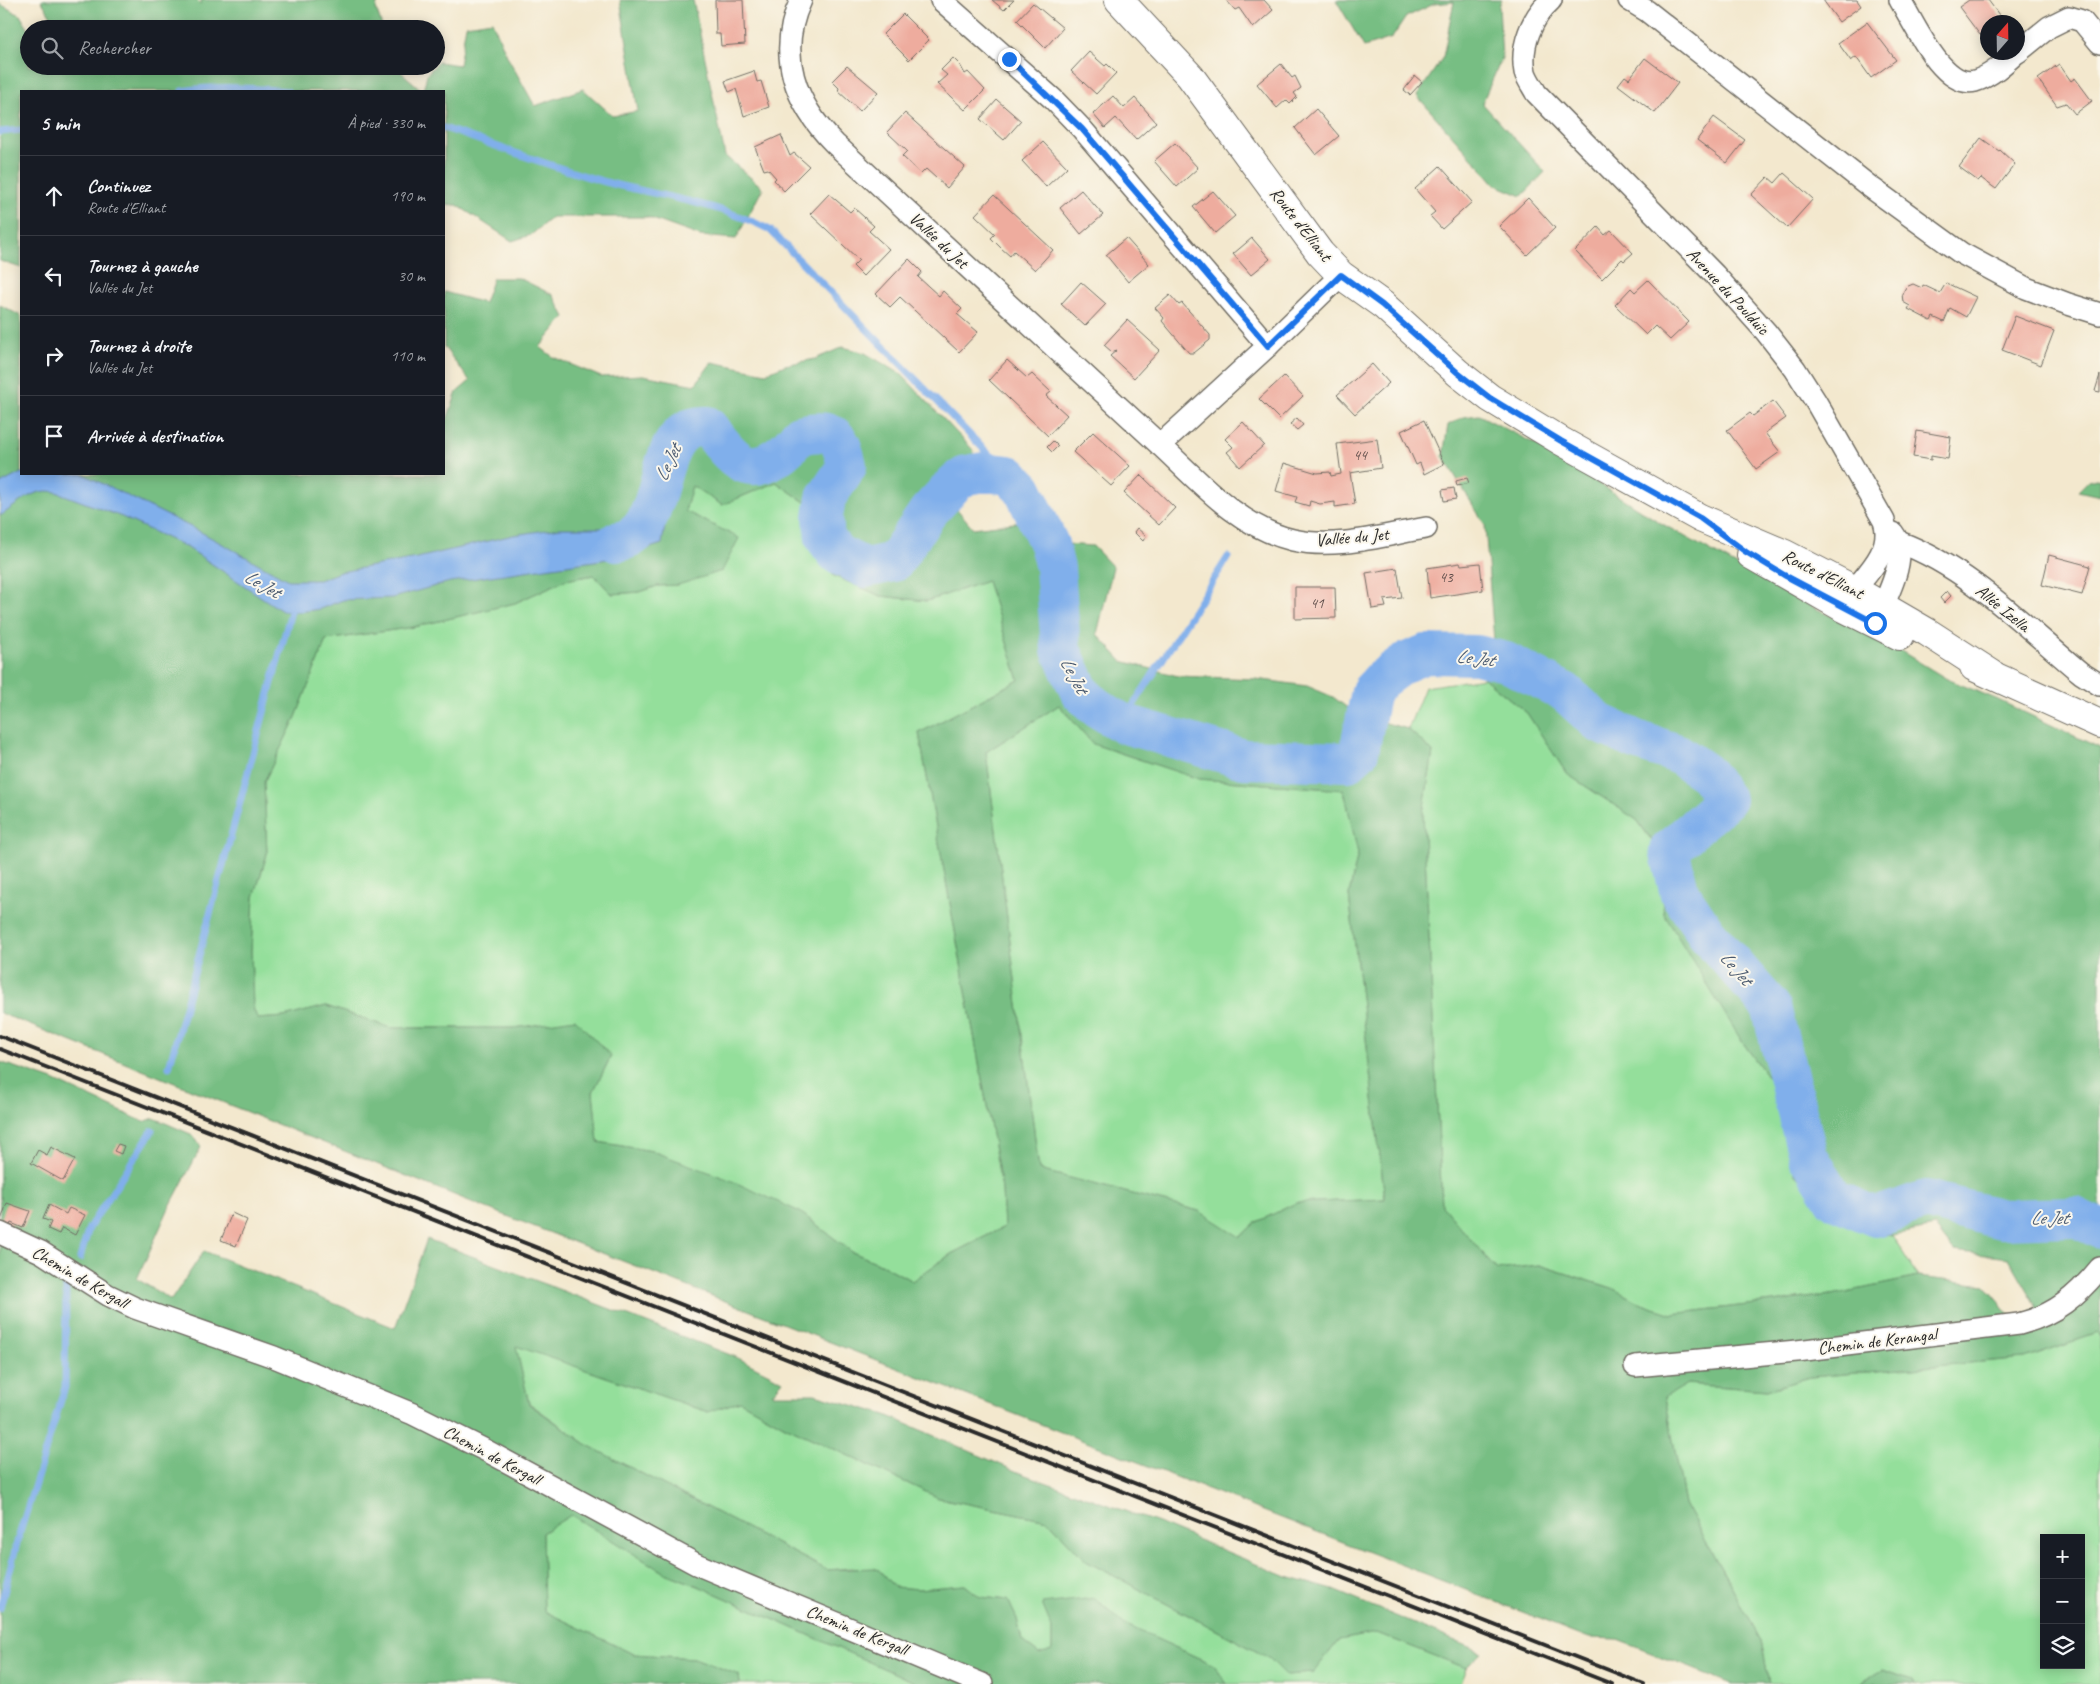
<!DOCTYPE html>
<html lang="fr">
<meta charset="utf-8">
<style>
:root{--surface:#171b24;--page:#20242c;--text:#f1f3f6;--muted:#9ea1a6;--line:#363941}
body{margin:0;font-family:Caveat,sans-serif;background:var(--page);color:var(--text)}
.controls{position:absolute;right:15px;bottom:15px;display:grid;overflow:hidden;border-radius:0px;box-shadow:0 2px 12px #0003}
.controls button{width:45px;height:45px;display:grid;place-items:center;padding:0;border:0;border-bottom:1px solid var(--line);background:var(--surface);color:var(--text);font:25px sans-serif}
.compass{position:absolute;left:1980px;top:15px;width:45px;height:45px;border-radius:50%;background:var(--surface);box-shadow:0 2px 12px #0003;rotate:20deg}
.stop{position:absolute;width:15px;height:15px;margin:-11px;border:4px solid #1a73e8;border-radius:50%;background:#fff}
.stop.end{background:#1a73e8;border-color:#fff;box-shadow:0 1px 5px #0008}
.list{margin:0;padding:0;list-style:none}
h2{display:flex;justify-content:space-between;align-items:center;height:65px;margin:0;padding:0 20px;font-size:21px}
h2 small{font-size:16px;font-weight:400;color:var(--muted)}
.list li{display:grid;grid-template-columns:32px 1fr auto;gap:15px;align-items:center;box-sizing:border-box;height:80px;padding:0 20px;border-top:1px solid var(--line)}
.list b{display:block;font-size:19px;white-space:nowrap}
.list p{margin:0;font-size:16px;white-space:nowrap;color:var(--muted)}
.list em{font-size:16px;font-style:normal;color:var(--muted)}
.icon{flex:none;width:28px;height:28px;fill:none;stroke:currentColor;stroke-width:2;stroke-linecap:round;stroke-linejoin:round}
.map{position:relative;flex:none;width:2100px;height:1684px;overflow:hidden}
.search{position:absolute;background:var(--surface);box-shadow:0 2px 12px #0003;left:20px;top:20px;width:425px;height:55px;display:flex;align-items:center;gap:12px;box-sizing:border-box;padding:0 18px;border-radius:28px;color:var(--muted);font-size:19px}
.panel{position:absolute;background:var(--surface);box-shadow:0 2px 12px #0003;left:20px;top:90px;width:425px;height:385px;border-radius:0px}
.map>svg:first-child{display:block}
.green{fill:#94df9b;stroke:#608563;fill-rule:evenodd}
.forest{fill:#77be83;stroke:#517457;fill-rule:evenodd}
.water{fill:#80afeb;stroke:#566d8b}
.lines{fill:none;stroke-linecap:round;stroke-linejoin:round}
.stream{stroke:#80afeb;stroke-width:7}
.river{stroke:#80afeb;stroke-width:40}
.building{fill:#eeac9e}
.minor-casing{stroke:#716d64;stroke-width:24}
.tertiary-casing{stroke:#716d64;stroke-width:30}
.minor{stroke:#fff;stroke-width:21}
.tertiary{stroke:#fff;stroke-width:28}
.rail{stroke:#2b2b2b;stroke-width:4}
.route{stroke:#1a73e8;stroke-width:6}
.labels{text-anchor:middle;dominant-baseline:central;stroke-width:4;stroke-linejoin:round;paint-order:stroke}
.number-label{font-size:15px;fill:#5c4b48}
.street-label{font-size:18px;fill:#2b2b2b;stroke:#fbf7ec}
.water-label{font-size:19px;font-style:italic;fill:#49596e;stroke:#fbf7ec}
</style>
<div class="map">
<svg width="2100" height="1684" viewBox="0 0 2100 1684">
<rect width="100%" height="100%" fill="#fbf7ec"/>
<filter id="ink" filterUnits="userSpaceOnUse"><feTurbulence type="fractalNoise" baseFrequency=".02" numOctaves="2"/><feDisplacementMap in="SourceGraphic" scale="10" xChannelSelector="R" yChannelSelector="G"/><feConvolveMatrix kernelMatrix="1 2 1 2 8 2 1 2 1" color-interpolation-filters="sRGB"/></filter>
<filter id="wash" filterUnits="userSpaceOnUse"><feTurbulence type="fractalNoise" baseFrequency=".0096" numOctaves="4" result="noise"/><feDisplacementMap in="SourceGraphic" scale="20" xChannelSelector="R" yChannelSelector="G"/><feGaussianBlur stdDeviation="1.12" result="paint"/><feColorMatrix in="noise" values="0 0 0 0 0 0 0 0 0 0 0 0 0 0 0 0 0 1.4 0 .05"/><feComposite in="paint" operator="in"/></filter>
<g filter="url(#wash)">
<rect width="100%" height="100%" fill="#f3e8ce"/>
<g class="green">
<polygon points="776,482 812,507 808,547 834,576 881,596 927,601 987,581 1019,680 919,733 1002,1189 1004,1227 951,1254 912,1281 885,1266 852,1252 800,1212 652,1151 598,1142 593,1092 611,1056 575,1020 514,1028 391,1028 326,1006 284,1017 258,1019 253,1009 251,950 254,897 267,854 264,782 296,717 326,640 414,627 515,603 565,580 594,575 612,594 640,592 657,586 678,585 685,511 692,485 722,505"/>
<polygon points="1484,678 1527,713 1567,774 1637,820 1654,844 1658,880 1741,1040 1789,1106 1793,1137 1845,1225 1892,1235 1918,1277 1838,1294 1672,1314 1642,1304 1612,1288 1539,1265 1497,1270 1442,1206 1423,813 1433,752 1408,729 1425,687"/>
<polygon points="1059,705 1093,744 1199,779 1344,790 1358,853 1349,895 1385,1199 1296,1203 1255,1223 1240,1238 1199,1211 1039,1170 986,752"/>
<path d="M 2097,1333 L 2100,1337 L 2100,1684 L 1914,1684 L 1912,1680 L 1883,1670 L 1859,1684 L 1769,1684 L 1761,1640 L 1685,1504 L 1665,1397 L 1686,1384 L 1767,1390 L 1810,1377 L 2025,1358 ZM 2044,1538 L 2081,1538 L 2081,1665 L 2044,1665 Z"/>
<polygon points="515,1345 708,1412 740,1401 785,1426 939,1498 1048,1520 1086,1561 1269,1658 1286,1675 1313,1673 1339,1640 1377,1633 1466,1668 1460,1684 1227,1684 1214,1665 1124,1624 1095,1598 1052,1628 1052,1650 1039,1654 1022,1641 1017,1619 1008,1600 980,1597 965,1585 919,1589 894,1587 879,1570 850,1568 827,1570 589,1446 529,1403"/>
<polygon points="571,1514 663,1572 703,1588 919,1684 740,1684 739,1675 694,1658 633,1654 544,1611 542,1533"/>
</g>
<g class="forest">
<polygon points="41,0 197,0 201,4 201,0 378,0 376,9 383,29 61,29 55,23"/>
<polygon points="620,0 693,0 725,156 763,188 736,239 700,236 647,217 552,217 531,235 512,241 457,205 444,205 444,91 21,91 21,268 0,261 0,4 20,15 29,30 29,66 394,66 423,91 427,74 438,62 459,65 466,25 492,21 508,58 535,106 583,89 613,116 638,111"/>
<polygon points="1336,0 1502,0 1499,6 1502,58 1482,103 1545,172 1522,196 1496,185 1417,96 1443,57 1454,2 1434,4 1406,17 1392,38 1364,47"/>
<path d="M 493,278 L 519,278 L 553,295 L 565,317 L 540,347 L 553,357 L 601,377 L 643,375 L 695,385 L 712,362 L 766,373 L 785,365 L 815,359 L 843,347 L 865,353 L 901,374 L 974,451 L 956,508 L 973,528 L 1022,522 L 1026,541 L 1093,546 L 1113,567 L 1097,634 L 1122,661 L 1178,676 L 1256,679 L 1307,686 L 1333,697 L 1357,715 L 1408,729 L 1433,752 L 1423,813 L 1442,1206 L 1497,1270 L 1539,1265 L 1612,1288 L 1642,1304 L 1672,1314 L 1832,1295 L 1918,1277 L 1985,1285 L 2013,1318 L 2038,1308 L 2009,1258 L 1954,1251 L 1935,1227 L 1892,1235 L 1845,1225 L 1795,1175 L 1789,1106 L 1741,1040 L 1664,914 L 1654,843 L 1637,820 L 1567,774 L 1527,713 L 1484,678 L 1494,641 L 1485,525 L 1443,456 L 1448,425 L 1463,417 L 1479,415 L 1541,447 L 1659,522 L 1790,596 L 1891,645 L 1947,679 L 1996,699 L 2100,748 L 2100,1337 L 2097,1333 L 2025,1358 L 1810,1377 L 1767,1390 L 1687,1384 L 1665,1397 L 1685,1504 L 1761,1640 L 1769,1684 L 1732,1684 L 1616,1639 L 1589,1638 L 484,1207 L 0,1013 L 0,305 L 21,316 L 21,474 L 444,474 L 444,422 L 446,422 L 457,392 L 470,381 L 444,347 L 444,292 L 484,303 ZM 776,482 L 812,507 L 808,547 L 834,576 L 881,596 L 927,601 L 987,581 L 1019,680 L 919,733 L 1002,1189 L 1004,1227 L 951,1254 L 912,1281 L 885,1266 L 852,1252 L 800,1212 L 730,1180 L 652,1151 L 598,1142 L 593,1092 L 611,1056 L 575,1019 L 514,1028 L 391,1028 L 326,1006 L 284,1017 L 258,1019 L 253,1009 L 251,950 L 254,897 L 267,854 L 264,782 L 296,717 L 326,640 L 414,627 L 515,603 L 565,580 L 594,575 L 612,594 L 640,592 L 657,586 L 678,585 L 722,571 L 739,538 L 685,511 L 692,486 L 722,505 ZM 1059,705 L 1093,744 L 1199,779 L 1344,790 L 1358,853 L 1349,895 L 1385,1199 L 1296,1203 L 1255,1223 L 1240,1237 L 1199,1211 L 1039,1170 L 986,752 Z"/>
<polygon points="2100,478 2100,496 2078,491 2088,481"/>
<polygon points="0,1062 53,1080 144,1122 154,1118 193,1135 201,1147 168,1210 137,1279 171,1300 204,1251 395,1328 427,1239 736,1357 783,1381 772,1394 815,1394 886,1415 1020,1473 1158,1523 1287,1577 1333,1590 1482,1652 1466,1668 1377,1633 1339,1640 1313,1673 1286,1675 1269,1658 1086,1561 1048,1520 939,1498 785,1426 740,1401 708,1412 516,1346 529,1404 589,1446 827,1570 874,1568 879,1570 894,1587 919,1589 965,1585 980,1597 1008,1600 1017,1619 1022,1641 1039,1654 1052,1650 1052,1628 1042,1604 1095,1598 1124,1624 1214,1665 1227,1684 919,1684 703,1588 663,1572 571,1515 542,1533 544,1611 633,1654 694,1658 739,1675 740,1684 0,1684"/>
<polygon points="1883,1670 1912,1680 1914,1684 1859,1684"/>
</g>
<path class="water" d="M 21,473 L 83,474 L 197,530 L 288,580 L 319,580 L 340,572 L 417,558 L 513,535 L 560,528 L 612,528 L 635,514 L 641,501 L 667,513 L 662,544 L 622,557 L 450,582 L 392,598 L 343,600 L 320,609 L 299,612 L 282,611 L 188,548 L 122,517 L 59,493 C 35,485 19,504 0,516 L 0,484 Z"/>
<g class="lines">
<g class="stream">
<path d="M 182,91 C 217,85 253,88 287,91"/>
<path d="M 444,128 C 500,147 556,169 613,184 C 666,197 720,204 770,230 L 1009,475"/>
<polyline points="0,132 21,130"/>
<polyline points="1122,723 1228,557"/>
<polyline points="169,1067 293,604"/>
<polyline points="80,1258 89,1228 152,1131"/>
<polyline points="0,1608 18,1539 65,1387 66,1286"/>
</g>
<path class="river" d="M 616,542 C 674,536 645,423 707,426 C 718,438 730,459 746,464 C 766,470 789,449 799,435 C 833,428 840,433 847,466 L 826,498 L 823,517 L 825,538 L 837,554 L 865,568 L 894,562 L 928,512 L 956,482 L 967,475 L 984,472 L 1009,475 L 1023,489 L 1049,544 L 1055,568 L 1061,650 L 1080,692 L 1096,707 L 1122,723 L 1244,759 L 1348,762 L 1359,752 L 1371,691 L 1382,679 L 1404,663 L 1426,654 L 1477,655 L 1506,662 L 1565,692 L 1599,723 L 1636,740 L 1678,754 L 1707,774 L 1726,800 L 1669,850 L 1680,894 L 1707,934 L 1771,1007 L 1808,1156 L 1834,1199 L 1876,1217 L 1926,1200 L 2002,1219 L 2075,1217 L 2100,1229"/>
</g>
<g id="blocks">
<g class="building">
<polygon points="715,0 743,0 745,44 721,46 720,34 716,34"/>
<polygon points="992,0 1014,0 1004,10"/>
<polygon points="1226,0 1264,0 1273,10 1253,28 1239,8 1235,10"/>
<polygon points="1823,0 1857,0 1861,6 1839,22"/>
<polygon points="1969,0 1988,0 2002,19 1997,22 1988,22 1988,30 1980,35 1959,7"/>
<polygon points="1033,3 1063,28 1045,48 1017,20"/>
<polygon points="903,14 929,40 909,60 883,34"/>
<polygon points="1867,22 1896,60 1871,78 1856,57 1851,61 1838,43"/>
<polygon points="1089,52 1105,66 1107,64 1116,73 1096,94 1071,71"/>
<polygon points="953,58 960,65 965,74 968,72 985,90 965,110 937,84 947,75 941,70"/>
<polygon points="1645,58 1678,83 1655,113 1618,85 1625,76 1629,79"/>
<polygon points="1281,64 1292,78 1295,76 1301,88 1294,93 1297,97 1290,104 1286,100 1277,108 1257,84"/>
<polygon points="2059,64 2071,81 2075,78 2092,101 2075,114 2066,103 2057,106 2038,79"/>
<polygon points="847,66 878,92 860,111 838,91 839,88 832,81"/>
<polygon points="754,71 757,82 761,81 769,107 744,116 736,89 729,92 725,81"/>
<polygon points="1415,76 1422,82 1410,95 1404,90"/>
<polygon points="1113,96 1124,108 1135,98 1156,122 1136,140 1116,118 1105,128 1093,114"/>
<polygon points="997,100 1021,121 1004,140 980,119"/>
<polygon points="1316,109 1339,136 1316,155 1295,128"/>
<polygon points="905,113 965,167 947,188 926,169 921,174 902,156 907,151 887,132"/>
<polygon points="1714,117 1745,140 1727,163 1697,140"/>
<polygon points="781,135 790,156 794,153 809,166 784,191 774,180 776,178 768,169 764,170 755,147"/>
<polygon points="1981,138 1999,151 2000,150 2015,164 1996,189 1981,178 1978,181 1959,167"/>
<polygon points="1043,142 1067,167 1046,187 1022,161"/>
<polygon points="1175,143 1198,168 1177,187 1154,161"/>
<polygon points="1440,166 1472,202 1442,229 1430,216 1435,212 1415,189"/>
<polygon points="1784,173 1813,199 1787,228 1751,195 1768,177 1775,183"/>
<polygon points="1081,190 1103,215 1081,234 1060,208"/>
<polygon points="1213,191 1235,216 1215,233 1193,207"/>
<polygon points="829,194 850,212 854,208 874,226 869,231 889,249 863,276 853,266 859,260 810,214"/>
<polygon points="994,195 1053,250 1035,270 1014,251 1010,256 1001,248 991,238 995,234 975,215"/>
<polygon points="1528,198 1555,228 1527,255 1499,226"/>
<polygon points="1598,227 1605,235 1611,230 1633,253 1624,261 1622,259 1602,279 1575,251"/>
<polygon points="1126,238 1149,264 1128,282 1106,255"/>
<polygon points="1252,238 1270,259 1251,275 1233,254"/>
<polygon points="909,259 922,272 918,277 939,296 943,291 962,309 957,314 978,332 959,352 900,297 890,307 876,294"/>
<polygon points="1648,280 1689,322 1670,340 1655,326 1646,335 1615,305 1631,288 1635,292"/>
<polygon points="1081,282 1106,304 1085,326 1061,304"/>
<polygon points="1946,283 1976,297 1966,317 1950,308 1944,322 1933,317 1931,321 1908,309 1910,306 1903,302 1902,294 1906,287 1913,284 1922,288 1923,285 1940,293"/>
<polygon points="1170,295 1179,305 1182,303 1210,335 1210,340 1194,353 1189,353 1162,321 1164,318 1155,308"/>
<polygon points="2015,316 2054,331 2041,365 2002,350"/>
<polygon points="1127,320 1160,350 1134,378 1110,356 1117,350 1112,352 1104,345"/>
<polygon points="1007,360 1027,378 1032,374 1051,392 1046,396 1067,415 1048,436 989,380"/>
<polygon points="1372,364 1389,383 1355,414 1337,395"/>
<polygon points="2100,375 2100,392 2095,391"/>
<polygon points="1284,376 1303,396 1279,419 1259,399"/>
<polygon points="1773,401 1786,418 1765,433 1780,452 1756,469 1727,430 1750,413 1753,416"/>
<polygon points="1297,418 1303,425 1297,430 1290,424"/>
<polygon points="1424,420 1444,464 1424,474 1420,463 1416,465 1401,431"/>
<polygon points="1243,422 1264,445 1240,467 1227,452 1233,447 1225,439"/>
<polygon points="1917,431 1951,437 1948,459 1931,456 1931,460 1913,457"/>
<polygon points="1093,432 1130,466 1111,486 1073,452"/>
<polygon points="1377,439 1381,468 1350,473 1355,504 1335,507 1335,502 1320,504 1310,501 1309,506 1295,502 1297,497 1276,491 1284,463 1317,473 1330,472 1331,476 1341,474 1337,444"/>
<polygon points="1053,441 1058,446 1052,452 1047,447"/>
<polygon points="1141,475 1175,508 1159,525 1124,493"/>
<polygon points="1467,478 1469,483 1457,486 1456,481"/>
<polygon points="1454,488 1456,499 1444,501 1442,490"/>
<polygon points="1137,528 1146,536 1143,541 1134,532"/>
<polygon points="2049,555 2090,566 2082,595 2042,585"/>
<polygon points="1460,563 1461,565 1480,563 1483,590 1430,598 1427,568"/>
<polygon points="1397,568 1402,598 1384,600 1386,607 1372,609 1366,573"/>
<polygon points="1295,587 1335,587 1336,618 1295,619"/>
<polygon points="1947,591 1951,596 1944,603 1940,598"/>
<polygon points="118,1144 124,1146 121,1154 114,1151"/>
<polygon points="51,1147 75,1159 63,1181 31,1163 38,1150 47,1155"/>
<polygon points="7,1203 30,1211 23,1228 11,1223 9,1227 0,1223"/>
<polygon points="49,1205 66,1214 69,1208 85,1215 75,1235 62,1228 59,1234 48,1229 51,1222 43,1219"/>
<polygon points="232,1213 247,1220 236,1246 221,1240"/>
</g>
</g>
</g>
<g filter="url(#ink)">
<use href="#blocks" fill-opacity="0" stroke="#716d64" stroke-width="1"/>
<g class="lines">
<g class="minor-casing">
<g id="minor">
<path d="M 801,0 C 776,54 795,104 835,144 L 1160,445 L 1268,346 L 1341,275"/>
<polyline points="941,0 1053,99 1082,129 1268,346"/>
<path d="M 1551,0 C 1532,17 1520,46 1525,72 C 1527,79 1533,87 1536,93 L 1715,275 L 1766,332 L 1795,369 L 1816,402 L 1884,521 C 1895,553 1860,579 1845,602"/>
<polyline points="1629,0 1647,11 1869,186 1961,253 2026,288 2068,304 2100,314"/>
<path d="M 1900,0 C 1914,23 1943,89 1975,81 C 1991,76 2005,63 2017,52"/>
<polyline points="2018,52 2049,27 2069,17 2082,21 2100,43"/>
<path d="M 1160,445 C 1199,481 1238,527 1293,540 C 1335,550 1384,535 1426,528"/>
<path d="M 1899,542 C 1969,568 2024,626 2081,673 L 2100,685"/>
<path d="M 1877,619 C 1887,596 1910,555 1893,533"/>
<polyline points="0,1233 41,1252 108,1295 135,1308 274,1357 413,1414 487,1451 696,1564 982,1684"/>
<path d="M 1635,1366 L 1797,1351 L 2019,1324 C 2055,1315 2077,1296 2100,1268"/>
</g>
</g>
<g class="tertiary-casing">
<g id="tertiary">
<polyline points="1119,0 1190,76 1320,253 1341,275 1383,305 1458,373 1490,398 1561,441 1700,518 1785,554 1853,589 1927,632 1992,674"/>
<polyline points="1751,555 1842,607 1900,636"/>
<polyline points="1974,667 2100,724"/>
</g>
</g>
<use href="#minor" class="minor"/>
<use href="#tertiary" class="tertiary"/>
<g class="rail">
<polyline points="0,1036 1644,1684"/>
<polyline points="0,1049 1612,1684"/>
</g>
</g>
</g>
<g class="lines" filter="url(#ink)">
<polyline class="route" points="1009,59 1082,129 1268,346 1341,275 1382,305 1458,373 1490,398 1561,441 1700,518 1746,552 1784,575 1875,623"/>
</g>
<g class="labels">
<g class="number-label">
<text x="1360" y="455">44</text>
<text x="1446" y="577">43</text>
<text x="1317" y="603">41</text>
</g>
<g class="street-label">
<text transform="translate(1301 224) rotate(52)">Route d'Elliant</text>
<text transform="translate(939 240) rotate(43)">Vallée du Jet</text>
<text transform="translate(1728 291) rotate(47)">Avenue du Poulduïc</text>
<text transform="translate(1352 537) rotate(-5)">Vallée du Jet</text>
<text transform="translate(1823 574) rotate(27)">Route d'Elliant</text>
<text transform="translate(2003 608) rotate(39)">Allée Izella</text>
<text transform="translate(80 1277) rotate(30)">Chemin de Kergall</text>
<text transform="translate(1877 1341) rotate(-7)">Chemin de Kerangal</text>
<text transform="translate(492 1455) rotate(28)">Chemin de Kergall</text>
<text transform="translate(857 1630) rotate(22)">Chemin de Kergall</text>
</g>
<g class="water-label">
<text transform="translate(668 463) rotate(-65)">Le Jet</text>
<text transform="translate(262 584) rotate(30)">Le Jet</text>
<text transform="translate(1475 658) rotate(7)">Le Jet</text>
<text transform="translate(1074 675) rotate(62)">Le Jet</text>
<text transform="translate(1736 968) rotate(49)">Le Jet</text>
<text x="2049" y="1218">Le Jet</text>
</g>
</g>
</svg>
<div class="controls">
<button>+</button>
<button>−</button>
<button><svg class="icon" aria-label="layers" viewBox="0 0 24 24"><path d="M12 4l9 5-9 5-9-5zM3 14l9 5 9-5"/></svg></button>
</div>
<svg class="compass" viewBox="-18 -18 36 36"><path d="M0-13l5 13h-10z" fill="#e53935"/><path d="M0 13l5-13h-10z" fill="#9ea1a6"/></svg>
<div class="stop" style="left:1875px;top:623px"></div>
<div class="stop end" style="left:1009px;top:59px"></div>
<div class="search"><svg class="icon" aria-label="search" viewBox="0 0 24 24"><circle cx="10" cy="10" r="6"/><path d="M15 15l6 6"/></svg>Rechercher</div>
<section class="panel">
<h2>5 min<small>À pied · 330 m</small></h2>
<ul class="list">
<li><svg class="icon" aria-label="ahead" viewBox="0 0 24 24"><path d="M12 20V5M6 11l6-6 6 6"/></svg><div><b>Continuez</b><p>Route d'Elliant</p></div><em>190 m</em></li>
<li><svg class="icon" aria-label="left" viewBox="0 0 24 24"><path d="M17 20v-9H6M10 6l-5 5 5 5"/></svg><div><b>Tournez à gauche</b><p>Vallée du Jet</p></div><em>30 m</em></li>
<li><svg class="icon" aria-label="right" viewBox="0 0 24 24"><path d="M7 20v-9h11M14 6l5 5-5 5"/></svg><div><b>Tournez à droite</b><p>Vallée du Jet</p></div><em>110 m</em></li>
<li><svg class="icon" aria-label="arrive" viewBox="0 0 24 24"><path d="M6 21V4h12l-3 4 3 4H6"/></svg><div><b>Arrivée à destination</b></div></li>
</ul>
</section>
</div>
